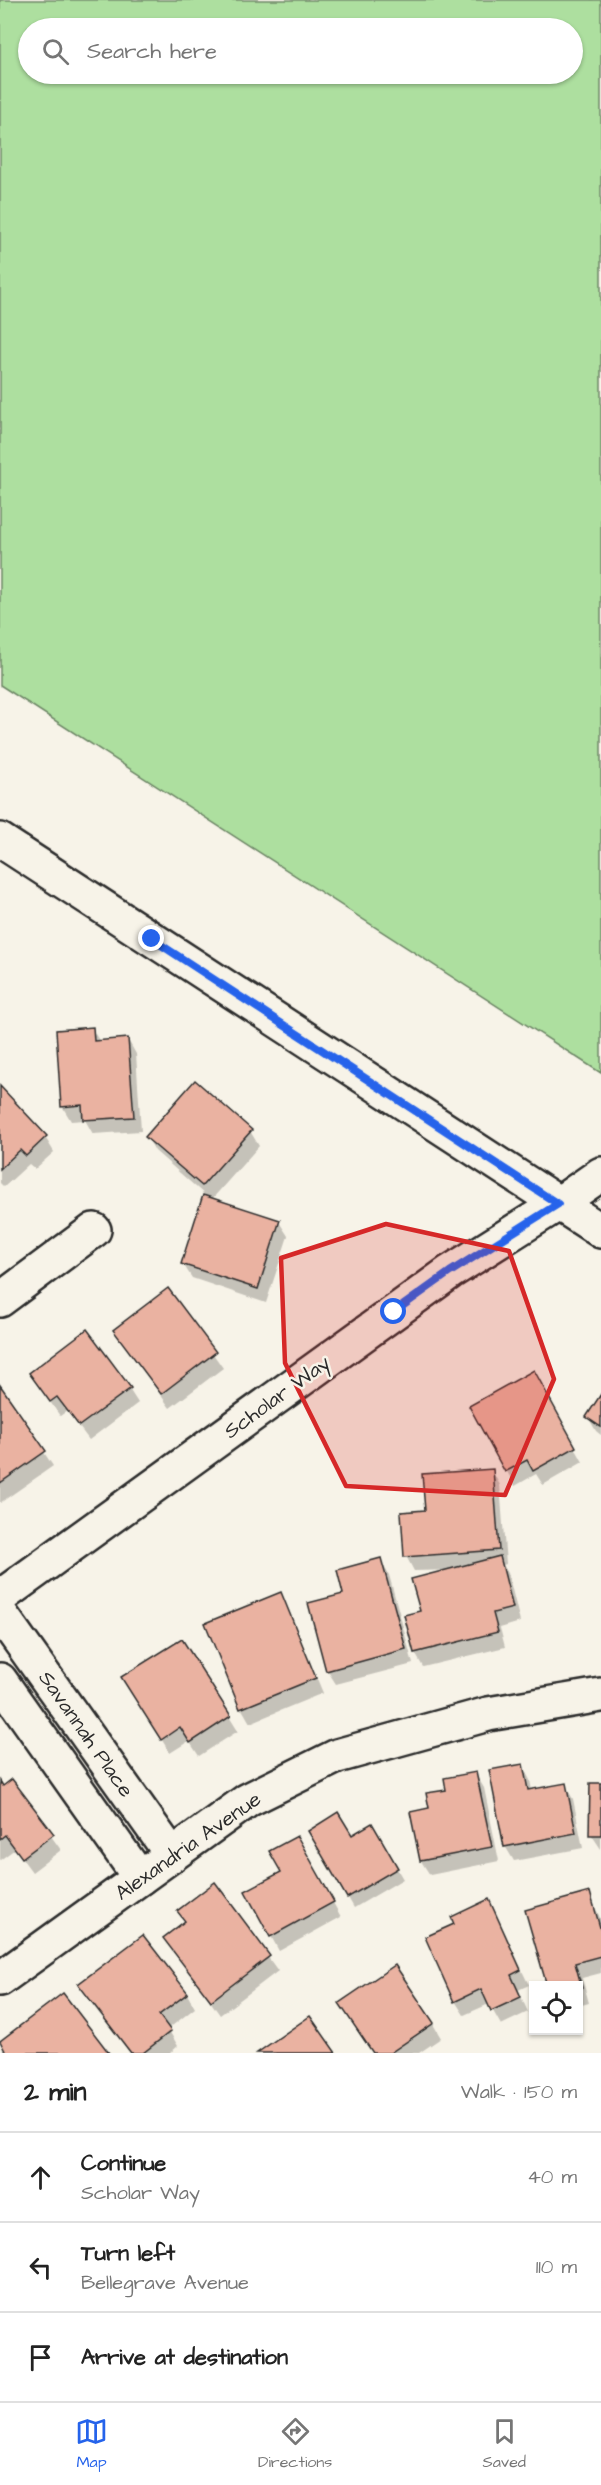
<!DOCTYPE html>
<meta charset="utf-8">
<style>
:root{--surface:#fff;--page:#f2f2f2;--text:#222;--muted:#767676;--line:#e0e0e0;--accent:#2563eb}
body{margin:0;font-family:"Architects Daughter",sans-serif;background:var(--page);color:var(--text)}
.controls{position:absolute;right:18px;bottom:18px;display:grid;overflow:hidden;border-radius:0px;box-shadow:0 2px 4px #0004}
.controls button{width:54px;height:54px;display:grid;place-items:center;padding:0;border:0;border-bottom:2px solid var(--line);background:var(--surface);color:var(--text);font:30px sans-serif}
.stop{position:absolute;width:18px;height:18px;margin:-14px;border:4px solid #2563eb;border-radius:50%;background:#fff}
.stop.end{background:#2563eb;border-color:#fff;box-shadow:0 2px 6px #0008}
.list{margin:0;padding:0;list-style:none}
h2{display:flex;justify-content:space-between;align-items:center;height:78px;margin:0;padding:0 24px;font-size:26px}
h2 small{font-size:20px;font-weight:400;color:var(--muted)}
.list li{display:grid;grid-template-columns:39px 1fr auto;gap:18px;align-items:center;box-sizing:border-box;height:90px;padding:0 24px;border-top:2px solid var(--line)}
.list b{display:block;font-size:22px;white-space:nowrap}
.list p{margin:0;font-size:20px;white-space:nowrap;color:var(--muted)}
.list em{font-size:20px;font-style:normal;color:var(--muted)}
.icon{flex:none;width:33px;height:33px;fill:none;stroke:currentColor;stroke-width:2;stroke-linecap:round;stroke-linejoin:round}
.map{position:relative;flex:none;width:601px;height:2053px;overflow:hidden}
.search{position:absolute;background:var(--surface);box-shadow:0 2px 4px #0004;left:18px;right:18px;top:18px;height:66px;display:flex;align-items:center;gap:15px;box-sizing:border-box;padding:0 21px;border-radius:33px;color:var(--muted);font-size:22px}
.sheet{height:348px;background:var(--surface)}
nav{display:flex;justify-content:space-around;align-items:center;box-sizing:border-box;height:84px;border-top:2px solid var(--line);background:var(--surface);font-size:16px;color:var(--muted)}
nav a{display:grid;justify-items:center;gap:3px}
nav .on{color:var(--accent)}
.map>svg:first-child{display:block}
.green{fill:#addf9f;stroke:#6c8565;stroke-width:1.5;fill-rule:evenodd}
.shadow{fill:#0003}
.building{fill:#eab2a1;stroke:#2b2b2b;stroke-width:1.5}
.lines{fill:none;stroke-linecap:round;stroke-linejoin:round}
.minor-casing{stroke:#2b2b2b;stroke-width:38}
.major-casing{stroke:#2b2b2b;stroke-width:38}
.minor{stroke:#f7f3e8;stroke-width:33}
.major{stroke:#f7f3e8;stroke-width:33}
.route{stroke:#2563eb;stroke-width:8}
.marked{fill:#d62828;fill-opacity:0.2;stroke:#d62828;stroke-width:4.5;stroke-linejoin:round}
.labels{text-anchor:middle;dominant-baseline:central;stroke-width:5;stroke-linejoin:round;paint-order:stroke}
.street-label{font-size:21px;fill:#2b2b2b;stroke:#f7f3e8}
</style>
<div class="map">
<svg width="601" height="2053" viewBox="0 0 601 2053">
<rect width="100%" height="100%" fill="#f7f3e8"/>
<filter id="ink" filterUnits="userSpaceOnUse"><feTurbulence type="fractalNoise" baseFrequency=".0167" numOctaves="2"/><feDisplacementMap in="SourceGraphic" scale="12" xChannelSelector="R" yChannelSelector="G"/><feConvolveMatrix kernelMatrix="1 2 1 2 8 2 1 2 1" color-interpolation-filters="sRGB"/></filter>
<g filter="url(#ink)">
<path class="green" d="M 0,0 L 601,0 L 601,1073 L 0,685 ZM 28,28 L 572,28 L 572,74 L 28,74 Z"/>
<g class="shadow">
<polygon points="92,1029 100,1042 128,1040 136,1054 141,1131 93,1134 85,1120 71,1121 62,1106"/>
<polygon points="0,1088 45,1137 54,1152 35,1169 29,1164 4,1187 0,1183"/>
<polygon points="250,1131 259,1146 212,1199 279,1222 288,1236 266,1303 192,1278 183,1264 205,1195 155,1151 147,1137"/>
<polygon points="168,1290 223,1368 170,1408 115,1331"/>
<polygon points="533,1372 583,1462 543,1485 536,1474 515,1486 471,1407"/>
<polygon points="30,1373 129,1389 138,1403 89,1440 67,1411 60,1416"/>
<polygon points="0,1387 53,1466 0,1503"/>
<polygon points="601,1397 601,1435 596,1431 588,1417"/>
<polygon points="492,1471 500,1485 506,1564 503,1565 508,1573 520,1622 500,1628 505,1647 423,1667 415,1653 406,1616 421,1613 452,1570 414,1571 406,1556 427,1511"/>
<polygon points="380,1560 389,1575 413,1664 336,1684 327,1670"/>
<polygon points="280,1594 288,1609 323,1693 250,1723 242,1709 207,1624"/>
<polygon points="182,1641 238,1731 199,1756 189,1741 170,1753 132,1692"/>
<polygon points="522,1765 530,1780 532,1791 565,1785 573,1799 583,1848 514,1861 505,1846"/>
<polygon points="475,1773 484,1788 499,1861 430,1875 421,1861 448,1791"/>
<polygon points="12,1781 61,1850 32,1872 15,1849 0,1860 0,1784 3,1788"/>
<polygon points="601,1785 601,1849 591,1834"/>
<polygon points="371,1825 403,1879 354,1908 310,1831 351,1837"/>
<polygon points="305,1852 341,1917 279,1951 247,1892 283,1873"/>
<polygon points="215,1884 278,1971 220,2015 165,1938 186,1922"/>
<polygon points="589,1894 601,1920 601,1973 582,1978 589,2003 578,2006 578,1986 549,1986"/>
<polygon points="488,1901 529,1985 518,1990 528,2012 501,2025 489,2004 464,2015 455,2001 456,1924"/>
<polygon points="80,1985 187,1994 195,2008 168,2029 178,2046 170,2053 130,2053 88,1999"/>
<polygon points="433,2024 441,2038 419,2053 373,2053"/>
</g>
<g class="building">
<polygon points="93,1027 94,1041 128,1038 134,1117 83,1120 82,1105 61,1107 56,1030"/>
<polygon points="195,1080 252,1130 202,1186 145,1137"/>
<polygon points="0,1086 47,1136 26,1156 20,1150 0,1169"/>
<polygon points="203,1195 280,1220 258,1289 181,1264"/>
<polygon points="168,1288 216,1352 161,1394 113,1330"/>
<polygon points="87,1329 131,1388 79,1426 57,1397 50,1402 29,1373"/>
<polygon points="534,1370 576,1447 533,1471 527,1460 505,1472 469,1406"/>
<polygon points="0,1385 46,1451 0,1483"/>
<polygon points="601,1394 601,1427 586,1417"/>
<polygon points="493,1469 499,1550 404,1557 401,1512 425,1510 422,1474"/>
<polygon points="500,1556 513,1608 493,1613 498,1632 414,1653 404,1615 420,1611 411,1579"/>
<polygon points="381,1558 406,1649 326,1671 308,1603 343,1594 337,1570"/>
<polygon points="281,1592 316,1678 240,1709 205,1623"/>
<polygon points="182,1639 231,1716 190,1743 180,1727 161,1740 121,1677"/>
<polygon points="523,1764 528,1790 566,1783 576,1833 504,1847 489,1770"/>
<polygon points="476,1772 492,1847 420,1861 410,1812 429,1808 426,1793 446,1790 444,1778"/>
<polygon points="12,1779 54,1834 22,1858 5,1835 0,1839 0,1781 3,1786"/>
<polygon points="590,1783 601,1783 601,1835 589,1835"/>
<polygon points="338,1812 352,1835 372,1823 398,1868 347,1898 308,1831"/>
<polygon points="297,1836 334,1902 270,1937 245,1891 281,1872 269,1851"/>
<polygon points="215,1882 270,1956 211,2001 163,1938 185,1921 177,1911"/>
<polygon points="590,1892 601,1931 601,1956 575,1963 582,1988 578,1989 578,1986 547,1986 525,1910"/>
<polygon points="489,1899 521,1970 511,1975 521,1997 491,2011 481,1989 454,2002 425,1937 454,1924 451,1917"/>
<polygon points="143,1935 188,1993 159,2015 171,2031 143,2053 131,2053 78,1984"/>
<polygon points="395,1965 434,2023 390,2053 373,2053 339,2003"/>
<polygon points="63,1993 109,2053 6,2053 0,2041"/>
<polygon points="310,2016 336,2053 257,2053"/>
</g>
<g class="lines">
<g class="minor-casing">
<g id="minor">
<polyline points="0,1300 94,1230"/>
<polyline points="0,1597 450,1272 558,1204 601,1174"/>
<polyline points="0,1613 172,1855"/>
<polyline points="0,1680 140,1878"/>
<polyline points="0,1979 248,1800 337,1756 488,1714 601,1695"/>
</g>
</g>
<g class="major-casing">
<polyline id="major" points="0,840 601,1231"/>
</g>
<use href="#minor" class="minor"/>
<use href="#major" class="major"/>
</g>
</g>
<g class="lines" filter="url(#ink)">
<polyline class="route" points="152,939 558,1204 450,1272 394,1312"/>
</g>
<path class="marked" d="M 386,1224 L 509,1251 L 554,1379 L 505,1495 L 346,1486 L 285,1363 L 281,1258 Z"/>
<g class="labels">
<g class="street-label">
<text transform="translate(277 1397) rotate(-36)">Scholar Way</text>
<text transform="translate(86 1734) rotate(55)">Savannah Place</text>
<text transform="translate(188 1846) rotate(-35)">Alexandria Avenue</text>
</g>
</g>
</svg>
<div class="controls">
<button><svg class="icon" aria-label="locate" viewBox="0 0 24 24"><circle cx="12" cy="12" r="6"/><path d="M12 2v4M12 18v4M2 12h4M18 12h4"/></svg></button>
</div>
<div class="stop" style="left:394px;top:1312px"></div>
<div class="stop end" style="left:152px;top:939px"></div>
<div class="search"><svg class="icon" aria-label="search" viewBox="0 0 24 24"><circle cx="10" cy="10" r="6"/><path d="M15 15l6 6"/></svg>Search here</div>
</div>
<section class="sheet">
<h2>2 min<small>Walk · 150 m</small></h2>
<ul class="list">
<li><svg class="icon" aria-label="ahead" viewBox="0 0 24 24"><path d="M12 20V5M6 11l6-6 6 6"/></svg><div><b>Continue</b><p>Scholar Way</p></div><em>40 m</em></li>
<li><svg class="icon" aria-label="left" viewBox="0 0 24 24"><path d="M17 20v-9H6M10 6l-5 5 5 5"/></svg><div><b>Turn left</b><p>Bellegrave Avenue</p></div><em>110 m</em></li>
<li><svg class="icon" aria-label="arrive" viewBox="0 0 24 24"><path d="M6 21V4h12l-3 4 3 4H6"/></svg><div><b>Arrive at destination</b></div></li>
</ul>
</section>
<nav>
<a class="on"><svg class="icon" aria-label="map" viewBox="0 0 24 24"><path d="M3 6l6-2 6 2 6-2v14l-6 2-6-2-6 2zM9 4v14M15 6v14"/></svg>Map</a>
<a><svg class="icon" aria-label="directions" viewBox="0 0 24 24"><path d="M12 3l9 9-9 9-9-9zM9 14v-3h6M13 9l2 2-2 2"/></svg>Directions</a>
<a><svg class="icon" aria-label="saved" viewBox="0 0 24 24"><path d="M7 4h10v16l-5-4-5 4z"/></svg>Saved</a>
</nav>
